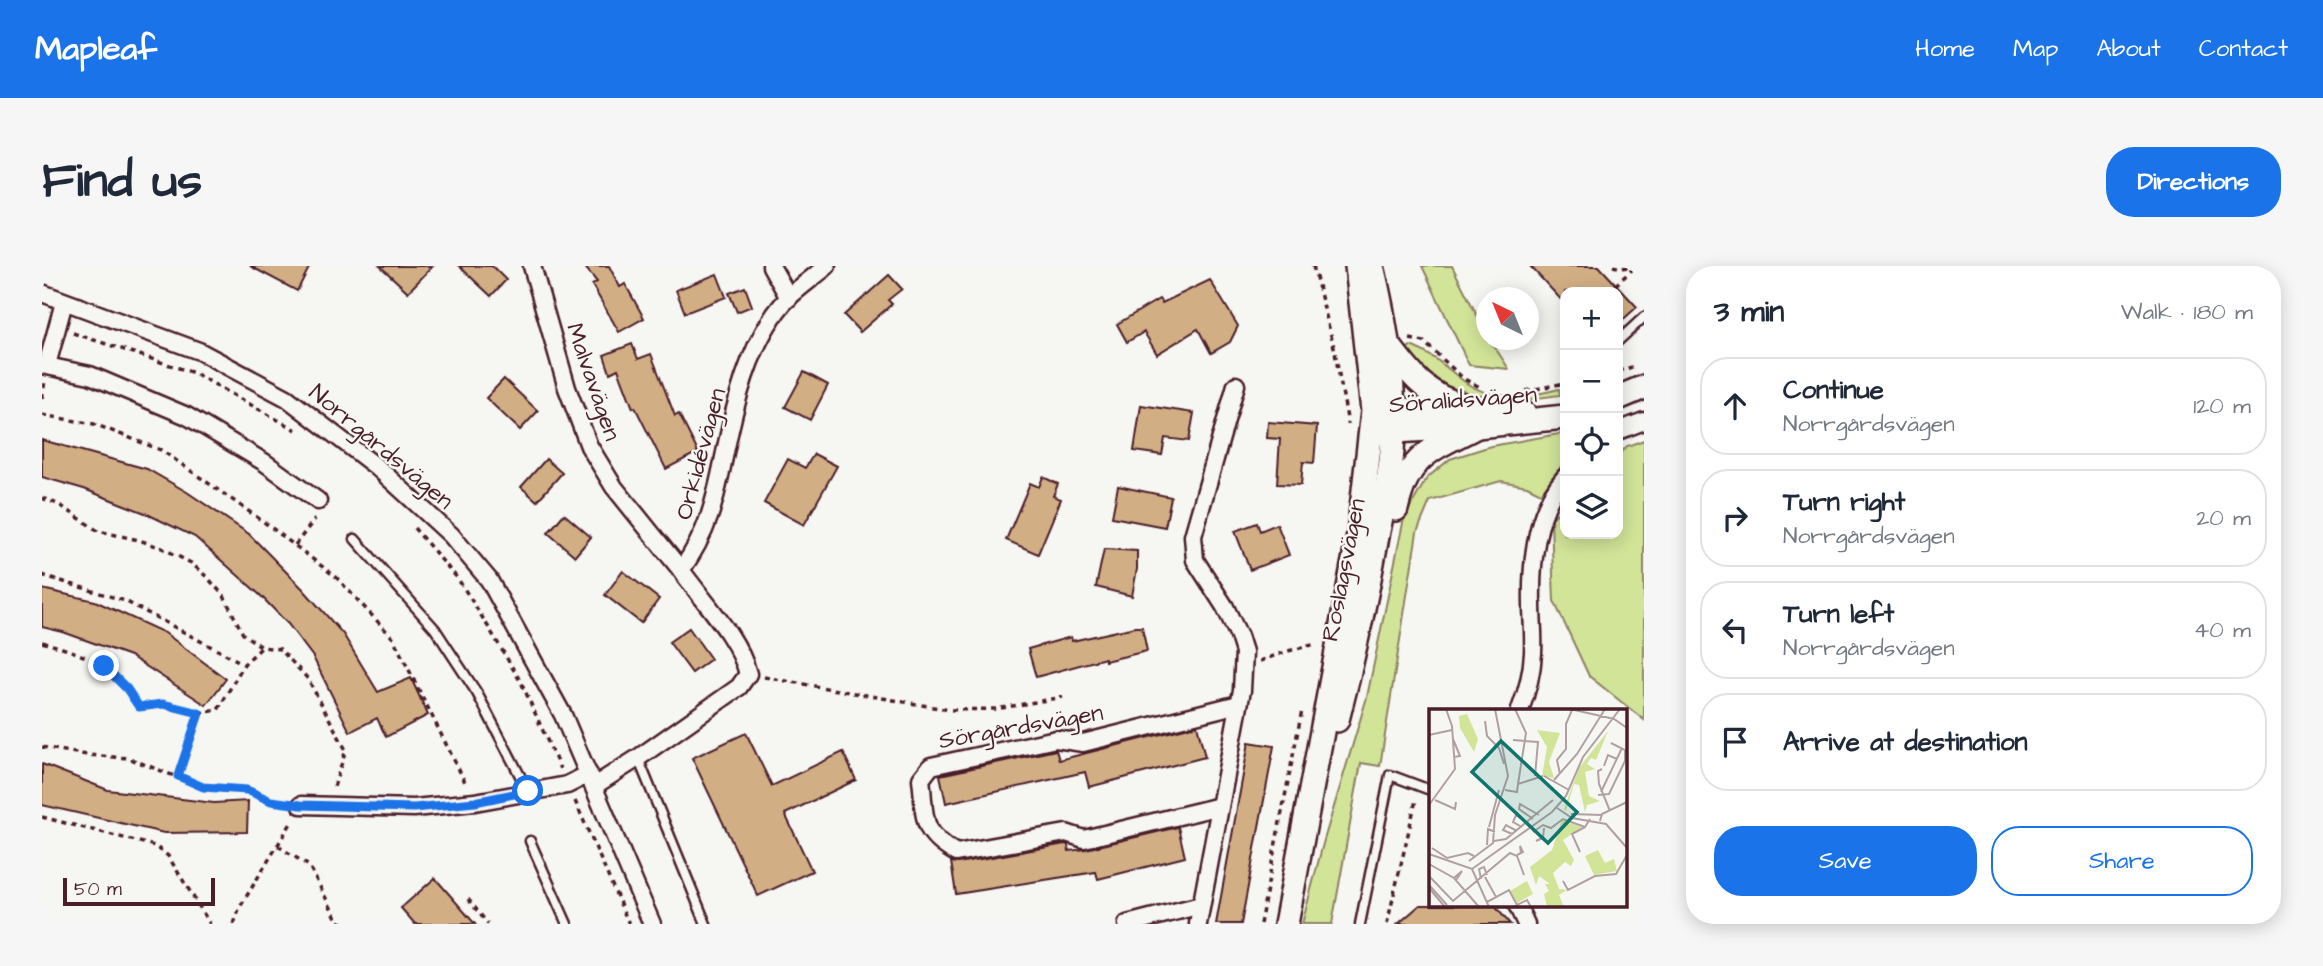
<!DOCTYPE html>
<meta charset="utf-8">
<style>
:root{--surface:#fff;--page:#f6f6f7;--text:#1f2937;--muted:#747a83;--line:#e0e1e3;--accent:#1a73e8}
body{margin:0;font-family:"Architects Daughter",sans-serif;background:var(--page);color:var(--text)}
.controls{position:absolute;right:21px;top:21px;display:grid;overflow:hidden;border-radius:14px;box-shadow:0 4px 18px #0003}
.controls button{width:63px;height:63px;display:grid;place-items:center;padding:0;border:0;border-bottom:2px solid var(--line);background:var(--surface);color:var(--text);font:35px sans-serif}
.compass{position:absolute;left:1434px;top:21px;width:63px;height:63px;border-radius:50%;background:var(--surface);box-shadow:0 4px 18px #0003;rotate:317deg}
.scale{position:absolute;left:21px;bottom:18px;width:152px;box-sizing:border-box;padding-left:7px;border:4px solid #4a1f2b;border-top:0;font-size:19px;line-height:24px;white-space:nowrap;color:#4a1f2b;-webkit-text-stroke:5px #f6f6f2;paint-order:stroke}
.stop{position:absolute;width:21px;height:21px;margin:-16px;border:5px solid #1a73e8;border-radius:50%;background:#fff}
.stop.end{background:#1a73e8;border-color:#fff;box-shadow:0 2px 7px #0008}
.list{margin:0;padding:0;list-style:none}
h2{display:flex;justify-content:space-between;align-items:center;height:91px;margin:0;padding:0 28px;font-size:30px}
h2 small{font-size:23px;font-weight:400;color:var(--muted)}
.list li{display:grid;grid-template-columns:46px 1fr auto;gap:21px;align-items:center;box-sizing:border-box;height:98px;margin:0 14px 14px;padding:0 14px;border:2px solid var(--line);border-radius:28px}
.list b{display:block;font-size:26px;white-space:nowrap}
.list p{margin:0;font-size:23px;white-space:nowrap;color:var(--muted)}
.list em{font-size:23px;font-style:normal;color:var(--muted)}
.actions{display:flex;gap:14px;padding:21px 28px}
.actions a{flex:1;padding:16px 0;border:2px solid var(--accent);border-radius:28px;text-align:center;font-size:24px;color:var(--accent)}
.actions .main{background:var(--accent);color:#fff}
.icon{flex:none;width:38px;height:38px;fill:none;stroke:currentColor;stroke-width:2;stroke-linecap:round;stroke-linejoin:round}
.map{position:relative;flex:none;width:1602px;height:658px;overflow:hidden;border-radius:28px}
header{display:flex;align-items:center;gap:42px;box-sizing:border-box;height:98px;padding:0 35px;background:var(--accent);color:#fff}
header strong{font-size:33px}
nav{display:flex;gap:38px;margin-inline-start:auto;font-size:24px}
.intro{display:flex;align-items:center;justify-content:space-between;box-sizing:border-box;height:168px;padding:0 42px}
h1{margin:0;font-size:49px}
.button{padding:18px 32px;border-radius:28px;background:var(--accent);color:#fff;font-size:24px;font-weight:700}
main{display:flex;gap:42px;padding:0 42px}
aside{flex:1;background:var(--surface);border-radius:28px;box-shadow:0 4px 18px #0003}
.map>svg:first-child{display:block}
.green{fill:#d1e498;stroke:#8e8262;stroke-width:2}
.building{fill:#d2ae84;stroke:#4a1f2b;stroke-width:2}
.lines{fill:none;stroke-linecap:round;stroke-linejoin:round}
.lane-casing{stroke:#4a1f2b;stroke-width:13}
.street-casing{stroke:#4a1f2b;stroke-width:21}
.secondary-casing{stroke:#4a1f2b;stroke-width:28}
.path{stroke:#4a1f2b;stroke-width:3.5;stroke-dasharray:5 5;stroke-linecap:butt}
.lane{stroke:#f6f6f2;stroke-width:8}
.street{stroke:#f6f6f2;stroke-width:16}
.secondary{stroke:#f6f6f2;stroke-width:23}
.route{stroke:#1a73e8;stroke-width:9}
.labels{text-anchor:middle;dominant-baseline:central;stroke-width:5;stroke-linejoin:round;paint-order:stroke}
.street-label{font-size:24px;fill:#4a1f2b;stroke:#f6f6f2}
.inset-road{fill:none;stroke:#b1a0a2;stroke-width:2}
.view{fill:#0f766e;fill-opacity:0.15;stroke:#0f766e;stroke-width:3.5}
.inset-edge{fill:none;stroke:#4a1f2b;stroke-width:3.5}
</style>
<header>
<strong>Mapleaf</strong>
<nav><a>Home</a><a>Map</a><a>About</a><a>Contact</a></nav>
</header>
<div class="intro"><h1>Find us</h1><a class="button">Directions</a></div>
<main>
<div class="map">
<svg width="1602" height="658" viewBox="0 0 1602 658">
<rect width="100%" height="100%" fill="#f6f6f2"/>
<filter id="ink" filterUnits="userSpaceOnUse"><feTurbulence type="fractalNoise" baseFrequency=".0143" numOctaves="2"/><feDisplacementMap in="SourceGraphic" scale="14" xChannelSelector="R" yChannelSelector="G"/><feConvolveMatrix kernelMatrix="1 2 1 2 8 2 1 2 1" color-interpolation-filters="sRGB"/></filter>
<g filter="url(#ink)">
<g class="green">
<polygon points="1380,0 1410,0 1444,67 1444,74 1448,74 1467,103 1427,99"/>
<path d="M 1369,80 C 1394,90 1403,101 1423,116 C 1450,136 1487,131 1517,123 L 1518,129 L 1467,136 L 1423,133 L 1384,115 L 1363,83 Z"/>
<polygon points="1523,167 1523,195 1499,227 1485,220 1459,215 1388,235 1375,266 1338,500 1319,497 1290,658 1260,658 1282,574 1325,431 1362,252 1385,212 1408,193 1449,180"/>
<polygon points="1602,174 1602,454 1547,410 1512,335 1509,253 1523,240 1523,268 1576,268 1576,189 1585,180"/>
</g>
<g class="building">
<polygon points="208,0 268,0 255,25"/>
<polygon points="338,0 391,0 366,26"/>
<polygon points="417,0 450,0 464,14 449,30"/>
<polygon points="542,0 567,0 578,21 583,18 602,52 577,66 550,19 555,16"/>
<polygon points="1488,0 1557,0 1595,41 1576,58 1576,26 1523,26 1523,38"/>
<polygon points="675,8 684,31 643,47 634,24"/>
<polygon points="847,9 860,23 846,34 850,38 818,66 802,49"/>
<polygon points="1168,14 1196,60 1188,76 1169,87 1156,63 1115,88 1102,66 1085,76 1075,58 1117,33 1120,37"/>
<polygon points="703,21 710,40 695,46 687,27"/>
<polygon points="590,78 596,93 609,88 633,150 637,148 656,186 624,203 593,141 591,142 576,103 568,107 562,89"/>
<polygon points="762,106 786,119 768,154 743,141"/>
<polygon points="462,113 496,145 478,164 444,132"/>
<polygon points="1099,139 1152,147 1147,175 1123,172 1120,189 1092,185"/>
<polygon points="1226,156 1275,160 1272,197 1261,196 1259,219 1235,218 1238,173 1225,172"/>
<polygon points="0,174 105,203 145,226 207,268 261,323 301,368 336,426 369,412 386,449 344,471 335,452 308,466 271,391 246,358 218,329 153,271 103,247 42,223 0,211"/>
<polygon points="772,188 795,200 762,259 722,237 746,193 763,202"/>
<polygon points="504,193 520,207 495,235 479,221"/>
<polygon points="1001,211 1016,218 1011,230 1019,233 996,288 964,274 988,217 997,221"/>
<polygon points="1076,220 1129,231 1123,261 1070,251"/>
<polygon points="522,248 549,271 533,290 506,267"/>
<polygon points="1215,257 1218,265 1235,258 1247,289 1208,304 1193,265"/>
<polygon points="1062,283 1095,285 1095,303 1090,330 1054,321"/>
<polygon points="581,305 617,333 599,357 563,329"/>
<polygon points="0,323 53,335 123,367 184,413 164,439 88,390 21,366 0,361"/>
<polygon points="1093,361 1100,361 1105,385 1063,395 1063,392 994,411 986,383 1029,371 1030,375"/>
<polygon points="647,362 669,393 650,407 627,376"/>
<polygon points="1155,459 1163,491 1047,521 1043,506 904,537 898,509 1014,484 1017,494"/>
<polygon points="704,467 730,520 801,486 814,514 743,548 770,605 716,630 650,492"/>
<polygon points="1207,476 1232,480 1199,658 1174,658"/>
<polygon points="0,498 66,524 172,537 206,535 205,566 122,567 0,539"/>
<polygon points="1136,561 1143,591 1056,613 1054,606 914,628 909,596 916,597 1023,578 1026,579 1027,585 1044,583"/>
<polygon points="393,612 433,658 373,658 359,642"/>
<polygon points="1378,639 1452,639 1468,658 1356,658"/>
</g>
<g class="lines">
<g class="lane-casing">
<g id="lane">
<polyline points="1576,75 1602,51"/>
<polyline points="313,273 393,363 435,427 486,525"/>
<polyline points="596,492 664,658"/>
<polyline points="488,575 525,658"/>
<polyline points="1318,658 1348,509 1388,524"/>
</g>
</g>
<g class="street-casing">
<g id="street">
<polyline points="490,0 525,122 547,180 572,221 639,304"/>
<polyline points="729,0 747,32"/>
<polyline points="0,27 157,85 245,132 336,202 409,269 447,314 521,449 610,658"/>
<polyline points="0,99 48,109 145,150 222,196 276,235"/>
<polyline points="5,99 22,36"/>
<polyline points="1576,165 1602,155"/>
<path d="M 1478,444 C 1485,426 1490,407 1491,387 C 1492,371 1490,354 1490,338 C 1489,296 1494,243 1523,211"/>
<path d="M 552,520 L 596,492 L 697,421 L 706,408 C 697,372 661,335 639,304 C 672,259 675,221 687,168 C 697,122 713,66 747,31 C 759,20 773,10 785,0"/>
<polyline points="259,539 372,542 433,536 525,519 547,508"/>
<path d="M 1178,540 L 1042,573 L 1024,567 L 914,587 C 876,565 884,550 879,513 L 889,500 L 1014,473 L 1041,477 L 1197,438"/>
<polyline points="1475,639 1484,658"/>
<polyline points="1085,658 1159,639"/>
<polyline points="1156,658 1200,424 1202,386 1197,370 1183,341 1153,294 1151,270 1194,119"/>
</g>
</g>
<g class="secondary-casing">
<g id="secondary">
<path d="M 1345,77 C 1365,104 1386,133 1422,139"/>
<polyline points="1576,132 1602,121"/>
<polyline points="1335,145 1454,142 1482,147"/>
<polyline points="1338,166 1435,160 1523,151"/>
<path d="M 1354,243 C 1366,189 1389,184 1435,160"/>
<path d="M 1295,454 C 1311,393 1324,332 1335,270 C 1342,235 1351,200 1351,164 C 1352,110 1343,53 1330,0"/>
<polyline points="1244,658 1317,268 1331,145 1315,0"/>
</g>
</g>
<g class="path">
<polyline points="1271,0 1292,81 1306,158"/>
<polyline points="1571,0 1580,2 1591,0"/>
<polyline points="1566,26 1594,0"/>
<polyline points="31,67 152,107 254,164"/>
<polyline points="1368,73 1382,76 1422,113 1438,121"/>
<polyline points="1576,105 1590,101"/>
<polyline points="1484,125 1523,117"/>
<polyline points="0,132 3,115"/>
<polyline points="0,149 52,158 119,184 222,256 294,311 351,372 424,518"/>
<polyline points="0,232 18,239 56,265 97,274 120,282 149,297 165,311 182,330 201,368 220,381 238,383 266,413 304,484 291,524"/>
<polyline points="372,262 416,313 447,362 480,418 518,503"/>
<polyline points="253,279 273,253"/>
<polyline points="0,309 83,335 202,398"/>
<path d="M 0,376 C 49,390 68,398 98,441 L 121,438 L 157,447 L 136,510"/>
<polyline points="1218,395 1246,385 1274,378"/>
<polyline points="722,411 908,444 954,443 1021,431"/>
<polyline points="157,447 176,444 202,398 220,381"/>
<polyline points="0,481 45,489 86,492 161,521 205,524 229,535 244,537"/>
<polyline points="533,535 587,658"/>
<polyline points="0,551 113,580 126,590 168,658"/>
<polyline points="236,580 267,600 296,655 302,658"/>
<polyline points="426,633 446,658"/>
<polyline points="0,656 2,658"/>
<polyline points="192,658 198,641 251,554"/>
<polyline points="1218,658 1260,444"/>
<polyline points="1345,658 1374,534"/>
</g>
<use href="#lane" class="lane"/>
<use href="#street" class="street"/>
<use href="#secondary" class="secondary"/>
</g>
</g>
<g class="lines" filter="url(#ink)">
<polyline class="route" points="62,400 85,423 97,441 121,438 157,447 136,510 161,521 205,524 229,535 259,539 372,542 433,536 486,525"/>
</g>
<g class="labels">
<g class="street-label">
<text transform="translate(551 116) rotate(71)">Malvavägen</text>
<text transform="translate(1421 134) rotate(-4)">Söralidsvägen</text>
<text transform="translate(339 181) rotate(40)">Norrgårdsvägen</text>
<text transform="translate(659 188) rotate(-75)">Orkidévägen</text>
<text transform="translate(1302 304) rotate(-79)">Roslagsvägen</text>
<text transform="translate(979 461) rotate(-10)">Sörgårdsvägen</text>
</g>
</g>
<g transform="translate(1387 443)">
<rect width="198" height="198" fill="#f6f6f2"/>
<path d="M 38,5 L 49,30 L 45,43 L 31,19 L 30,7 ZM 108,21 L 131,24 L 120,53 L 125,69 L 113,67 L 118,38 ZM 179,22 L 167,51 L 162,49 L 158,55 L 166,60 L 156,63 L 160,87 L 171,92 L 158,96 L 156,103 L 150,76 L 145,75 L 137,102 L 135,100 L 150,59 ZM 133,111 L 153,118 L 134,131 L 145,151 L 142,157 L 136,153 L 124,164 L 130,180 L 138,181 L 130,186 L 135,198 L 118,198 L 115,185 L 120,182 L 116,175 L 121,175 L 110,167 L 107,176 L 101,158 L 123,141 ZM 169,141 L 176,154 L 185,150 L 188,162 L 165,166 L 156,147 ZM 98,172 L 104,185 L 88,194 L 81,182 Z" fill="#d1e498"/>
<path class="inset-road" d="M 86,0 L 97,24 L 89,75M 141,0 L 185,10 L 198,19M 56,12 L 58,27 L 70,39 L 75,55M 0,26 L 23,21M 24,30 L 31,47 L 25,48M 84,31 L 109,33 L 106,67M 175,57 L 179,46 L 188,50M 173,60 L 169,62 L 170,75 L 181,102M 131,65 L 128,51 L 137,40 L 137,15 L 143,1M 115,67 L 140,81M 125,71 L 148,45 L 176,0M 76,81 L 88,83 L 89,75 L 114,67M 172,83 L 193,39M 169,86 L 180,85 L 196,52 L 196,41 L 182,34M 137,87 L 154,48 L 191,0M 6,91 L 26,100 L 27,93M 0,96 L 26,60 L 23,17 L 17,0M 128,99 L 143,109 L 177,115 L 198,139M 142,105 L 173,106M 104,110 L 90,100 L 91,95 L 110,106M 171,112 L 173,105 L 198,93M 60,118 L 70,81M 93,118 L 84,113 L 87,106 L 99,114M 104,123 L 114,116 L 122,119 L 134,110 L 156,118 L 161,110M 83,125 L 74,121 L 77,116 L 88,122M 113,129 L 107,132 L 114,129 L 115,119M 65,132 L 77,130 L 124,91M 58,136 L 59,120 L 66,123M 3,139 L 18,149 L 39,144 L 45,147M 151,143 L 143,125 L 156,118M 0,145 L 43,160 L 123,103 L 137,87M 88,146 L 94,143 L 91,137 L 92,145M 40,152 L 64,134 L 66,106 L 79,67 L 66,0M 0,155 L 25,169 L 50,198M 43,160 L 60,198M 0,167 L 24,192 L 81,144 L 88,147 L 95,166M 56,168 L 67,188M 25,169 L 33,162 L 27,171M 52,170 L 50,160 L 55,158 L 58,166M 134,172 L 139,181 L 166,167 L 187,165 L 198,146M 0,176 L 18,196M 0,179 L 16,198M 58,193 L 80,181 L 88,196M 84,198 L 98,191 L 102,198"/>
<path class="view" d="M 72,32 L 148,103 L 119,134 L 43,63 Z"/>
<rect width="198" height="198" class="inset-edge"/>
</g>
</svg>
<div class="controls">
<button>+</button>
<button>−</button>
<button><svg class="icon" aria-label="locate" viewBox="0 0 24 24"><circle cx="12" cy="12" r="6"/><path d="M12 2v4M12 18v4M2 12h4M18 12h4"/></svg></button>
<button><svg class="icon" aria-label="layers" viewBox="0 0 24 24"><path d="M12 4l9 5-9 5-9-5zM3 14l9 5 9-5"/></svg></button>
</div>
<svg class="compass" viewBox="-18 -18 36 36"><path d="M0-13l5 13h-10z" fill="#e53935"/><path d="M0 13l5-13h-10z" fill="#747a83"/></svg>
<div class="scale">50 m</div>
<div class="stop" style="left:486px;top:525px"></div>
<div class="stop end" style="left:62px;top:400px"></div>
</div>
<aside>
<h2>3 min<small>Walk · 180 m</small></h2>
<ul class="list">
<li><svg class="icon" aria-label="ahead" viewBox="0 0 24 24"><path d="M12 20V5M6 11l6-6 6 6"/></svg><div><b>Continue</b><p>Norrgårdsvägen</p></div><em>120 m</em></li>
<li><svg class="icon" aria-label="right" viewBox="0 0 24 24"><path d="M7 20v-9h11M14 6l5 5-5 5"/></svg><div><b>Turn right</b><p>Norrgårdsvägen</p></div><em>20 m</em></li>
<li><svg class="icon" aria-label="left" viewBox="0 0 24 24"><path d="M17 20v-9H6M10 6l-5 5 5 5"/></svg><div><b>Turn left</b><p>Norrgårdsvägen</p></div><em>40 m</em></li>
<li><svg class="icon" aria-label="arrive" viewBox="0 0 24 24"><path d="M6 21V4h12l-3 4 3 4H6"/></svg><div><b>Arrive at destination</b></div></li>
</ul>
<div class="actions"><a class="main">Save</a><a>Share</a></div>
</aside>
</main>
